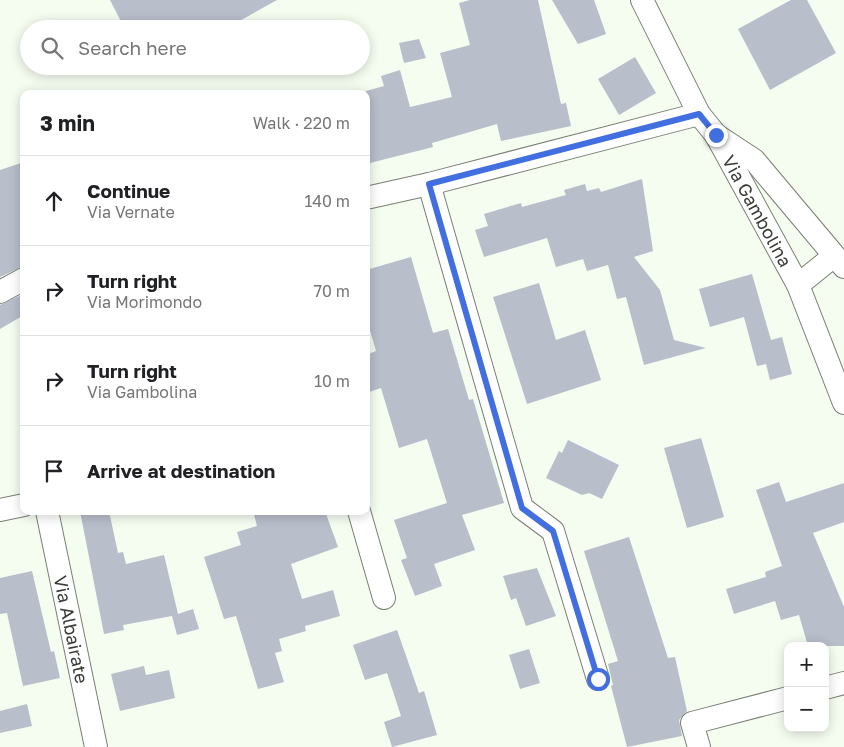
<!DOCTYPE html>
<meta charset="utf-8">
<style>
:root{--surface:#fff;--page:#f6f6f6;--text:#202124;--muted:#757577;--line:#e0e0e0}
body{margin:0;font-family:"Golos Text",sans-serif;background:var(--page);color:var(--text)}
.controls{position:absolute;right:15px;bottom:15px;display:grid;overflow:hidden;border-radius:10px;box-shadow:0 2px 12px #0003}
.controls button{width:45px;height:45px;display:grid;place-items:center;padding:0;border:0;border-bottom:1px solid var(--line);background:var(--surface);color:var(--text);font:25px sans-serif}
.stop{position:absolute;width:15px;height:15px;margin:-11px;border:4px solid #416fe0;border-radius:50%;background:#fff}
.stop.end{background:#416fe0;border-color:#fff;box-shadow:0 1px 5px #0008}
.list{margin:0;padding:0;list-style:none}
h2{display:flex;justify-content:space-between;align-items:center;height:65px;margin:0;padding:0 20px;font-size:21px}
h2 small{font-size:16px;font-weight:400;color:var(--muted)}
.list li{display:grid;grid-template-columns:32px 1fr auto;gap:15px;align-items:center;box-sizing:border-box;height:90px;padding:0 20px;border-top:1px solid var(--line)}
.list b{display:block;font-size:19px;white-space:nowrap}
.list p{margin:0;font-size:16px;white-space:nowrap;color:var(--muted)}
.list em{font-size:16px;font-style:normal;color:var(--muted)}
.icon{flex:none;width:28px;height:28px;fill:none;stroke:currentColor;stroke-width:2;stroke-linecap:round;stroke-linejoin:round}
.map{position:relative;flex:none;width:844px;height:747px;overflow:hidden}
.search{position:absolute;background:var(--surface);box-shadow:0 2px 12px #0003;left:20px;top:20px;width:350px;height:55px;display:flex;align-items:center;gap:12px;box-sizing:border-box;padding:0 18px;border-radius:28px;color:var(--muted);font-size:19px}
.panel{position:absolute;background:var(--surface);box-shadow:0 2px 12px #0003;left:20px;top:90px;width:350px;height:425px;border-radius:10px}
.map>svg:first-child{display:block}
.building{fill:#b8beca}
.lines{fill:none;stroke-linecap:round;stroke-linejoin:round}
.minor-casing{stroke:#797f74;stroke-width:24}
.minor{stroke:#fff;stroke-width:22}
.route{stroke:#416fe0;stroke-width:6}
.labels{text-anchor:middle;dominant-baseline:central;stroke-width:5;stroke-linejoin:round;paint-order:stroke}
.street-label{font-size:18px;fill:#393c37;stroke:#f5fcf0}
</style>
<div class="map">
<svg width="844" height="747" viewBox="0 0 844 747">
<rect width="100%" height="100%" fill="#f5fcf0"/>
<g class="building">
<polygon points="110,0 277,0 225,29 125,29"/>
<polygon points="470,0 538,0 561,104 566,103 571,126 501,141 497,124 432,143 433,147 366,164 366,91 384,86 381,76 400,70 410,107 452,97 440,53 470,45 459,3"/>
<polygon points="552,0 594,0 606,34 578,44"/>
<polygon points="791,0 807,0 836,53 770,90 738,29"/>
<polygon points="419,39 426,58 404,63 399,43"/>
<polygon points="635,57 656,93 619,115 598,79"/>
<polygon points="24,162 24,266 0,277 0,170"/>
<polygon points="642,179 653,251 634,257 660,290 674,340 706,348 644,365 626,297 617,299 608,265 587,271 583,259 556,267 547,238 484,257 475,230 488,226 484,214 521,203 522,207 566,195 564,190 585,184 587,191 599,188 601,192"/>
<polygon points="411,257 433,333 448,329 469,400 473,399 504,503 462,515 475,550 434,564 442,586 415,596 401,560 407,558 394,520 447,503 427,439 399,448 381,388 366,393 366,355 376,351 366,317 366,270"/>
<polygon points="752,274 771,340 782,337 792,374 770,380 766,364 757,366 744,317 710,327 699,289"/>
<polygon points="539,283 556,340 585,330 601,380 527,404 493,297"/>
<polygon points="24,294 24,315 0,329 0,305"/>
<polygon points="701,438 724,517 687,528 664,448"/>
<polygon points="568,440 619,465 602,499 589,493 582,495 546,478 559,451 562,453"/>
<polygon points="779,482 786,502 844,483 844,522 813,533 844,607 844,646 808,646 799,615 781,620 775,601 734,614 726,589 766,577 765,572 782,566 756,490"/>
<polygon points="80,511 109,511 118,553 123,552 126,564 164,555 178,614 193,609 199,629 177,635 172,616 123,625 124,630 104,634"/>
<polygon points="253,511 325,511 338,547 291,564 302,599 333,590 340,616 305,626 306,631 279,639 282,651 275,653 284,682 258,689 236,616 224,619 204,557 241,545 237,532 257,526"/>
<polygon points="629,537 668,658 675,657 687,711 679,720 682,736 627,747 611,686 613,685 608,664 618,661 584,551"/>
<polygon points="537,568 556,616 526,626 516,598 511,600 503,576"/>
<polygon points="32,571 51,652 54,651 60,678 23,686 7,613 0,614 0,578"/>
<polygon points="397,630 419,693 424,691 437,735 392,747 384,722 401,716 387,673 365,680 353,645"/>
<polygon points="529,649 540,683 520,689 509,655"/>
<polygon points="144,666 146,675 169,670 175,698 120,711 111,674"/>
<polygon points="27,704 32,726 0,733 0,711"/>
</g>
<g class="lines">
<g class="minor-casing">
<g id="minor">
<path id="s1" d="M 642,0 L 699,114 L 716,135 L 798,285 L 844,403"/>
<polyline points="719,137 754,160 844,267"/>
<polyline points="429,184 522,508 553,531 598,679"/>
<polyline points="366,198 429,184 699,114"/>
<polyline points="798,285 834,256"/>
<polyline points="0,292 24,279"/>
<polyline points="0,510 24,505"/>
<path id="s2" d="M 47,511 L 96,747"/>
<polyline points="359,511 384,598"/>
<polyline points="825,688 844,683"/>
<polyline points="699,747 692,723 788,698"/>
</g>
</g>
<use href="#minor" class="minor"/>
</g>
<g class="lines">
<polyline class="route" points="598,679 553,531 522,508 429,184 699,114 716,135"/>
</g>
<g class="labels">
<g class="street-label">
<text stroke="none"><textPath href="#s1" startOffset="241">Via Gambolina</textPath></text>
<text stroke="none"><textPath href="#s2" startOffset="121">Via Albairate</textPath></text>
</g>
</g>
</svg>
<div class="controls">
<button>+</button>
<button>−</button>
</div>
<div class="stop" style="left:598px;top:679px"></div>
<div class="stop end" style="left:716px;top:135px"></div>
<div class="search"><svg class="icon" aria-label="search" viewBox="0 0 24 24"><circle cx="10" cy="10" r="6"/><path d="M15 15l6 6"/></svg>Search here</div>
<section class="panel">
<h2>3 min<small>Walk · 220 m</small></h2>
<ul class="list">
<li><svg class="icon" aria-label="ahead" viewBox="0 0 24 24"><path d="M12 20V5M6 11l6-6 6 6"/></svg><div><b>Continue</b><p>Via Vernate</p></div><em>140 m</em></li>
<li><svg class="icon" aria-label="right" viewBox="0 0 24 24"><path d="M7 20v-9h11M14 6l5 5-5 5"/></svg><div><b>Turn right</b><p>Via Morimondo</p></div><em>70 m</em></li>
<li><svg class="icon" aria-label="right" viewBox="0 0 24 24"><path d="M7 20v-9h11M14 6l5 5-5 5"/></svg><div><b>Turn right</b><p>Via Gambolina</p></div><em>10 m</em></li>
<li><svg class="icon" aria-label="arrive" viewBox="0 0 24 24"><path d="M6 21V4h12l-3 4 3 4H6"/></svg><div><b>Arrive at destination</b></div></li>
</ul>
</section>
</div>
